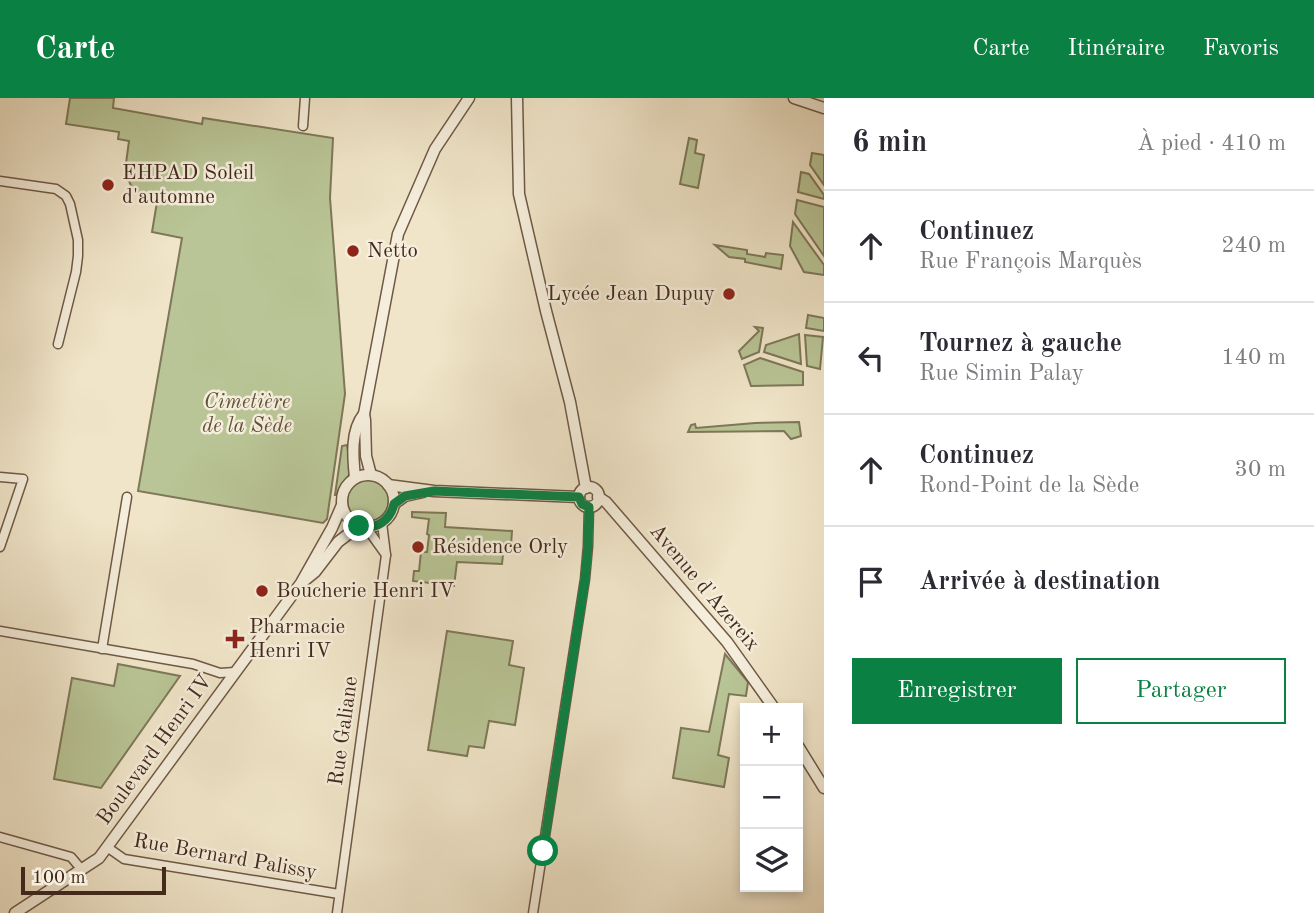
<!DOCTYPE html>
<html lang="fr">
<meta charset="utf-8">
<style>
:root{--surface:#fff;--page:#f2f2f3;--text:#2b2b33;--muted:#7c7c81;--line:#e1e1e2;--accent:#0b8043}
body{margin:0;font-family:"Old Standard TT",serif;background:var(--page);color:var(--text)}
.controls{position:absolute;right:21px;bottom:21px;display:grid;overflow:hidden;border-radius:0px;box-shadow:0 4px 10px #0003}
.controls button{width:63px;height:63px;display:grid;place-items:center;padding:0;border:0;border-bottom:2px solid var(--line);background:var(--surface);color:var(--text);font:35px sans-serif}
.scale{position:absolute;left:21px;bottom:18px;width:145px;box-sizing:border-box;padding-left:7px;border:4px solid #442a1b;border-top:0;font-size:19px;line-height:24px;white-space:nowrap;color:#442a1b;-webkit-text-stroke:5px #f5eedc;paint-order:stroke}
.stop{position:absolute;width:21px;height:21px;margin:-16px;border:5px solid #0b8043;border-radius:50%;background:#fff}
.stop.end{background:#0b8043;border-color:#fff;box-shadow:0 2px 7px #0008}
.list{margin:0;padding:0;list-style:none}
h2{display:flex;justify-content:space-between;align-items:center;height:91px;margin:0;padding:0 28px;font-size:30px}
h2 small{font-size:23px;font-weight:400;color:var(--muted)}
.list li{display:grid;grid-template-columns:46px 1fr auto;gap:21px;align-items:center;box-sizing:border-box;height:112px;padding:0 28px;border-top:2px solid var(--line)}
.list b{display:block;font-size:26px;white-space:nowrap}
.list p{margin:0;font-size:23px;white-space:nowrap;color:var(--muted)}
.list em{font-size:23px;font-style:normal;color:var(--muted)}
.actions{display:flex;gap:14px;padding:21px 28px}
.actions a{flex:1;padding:16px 0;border:2px solid var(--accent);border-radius:0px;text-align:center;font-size:24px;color:var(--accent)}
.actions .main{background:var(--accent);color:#fff}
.icon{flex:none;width:38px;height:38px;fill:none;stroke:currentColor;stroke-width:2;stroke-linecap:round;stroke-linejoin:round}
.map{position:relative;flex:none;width:824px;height:815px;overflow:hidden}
header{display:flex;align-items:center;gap:42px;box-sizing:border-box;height:98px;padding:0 35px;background:var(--accent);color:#fff}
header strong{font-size:33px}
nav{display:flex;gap:38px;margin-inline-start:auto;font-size:24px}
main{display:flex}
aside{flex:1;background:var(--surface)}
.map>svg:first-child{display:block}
.green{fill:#b9c596;stroke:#7e7858;stroke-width:2}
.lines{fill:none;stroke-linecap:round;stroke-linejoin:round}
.minor-casing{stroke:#6f5946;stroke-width:11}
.tertiary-casing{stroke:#6f5946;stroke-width:13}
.minor{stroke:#f5eedc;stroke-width:8}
.tertiary{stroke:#f5eedc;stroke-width:10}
.route{stroke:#0b8043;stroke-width:9}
.poi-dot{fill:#8f2418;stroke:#f5eedc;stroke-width:2.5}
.labels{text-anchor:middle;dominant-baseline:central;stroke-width:5;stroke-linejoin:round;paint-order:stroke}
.poi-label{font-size:21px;fill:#442a1b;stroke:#f5eedc;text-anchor:start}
.park-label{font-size:21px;font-style:italic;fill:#61513a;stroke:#f5eedc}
.street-label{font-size:21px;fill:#442a1b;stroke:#f5eedc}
</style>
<header>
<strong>Carte</strong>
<nav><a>Carte</a><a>Itinéraire</a><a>Favoris</a></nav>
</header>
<main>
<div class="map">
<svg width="824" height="815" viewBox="0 0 824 815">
<rect width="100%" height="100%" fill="#f0e5c9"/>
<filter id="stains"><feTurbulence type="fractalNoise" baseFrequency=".00286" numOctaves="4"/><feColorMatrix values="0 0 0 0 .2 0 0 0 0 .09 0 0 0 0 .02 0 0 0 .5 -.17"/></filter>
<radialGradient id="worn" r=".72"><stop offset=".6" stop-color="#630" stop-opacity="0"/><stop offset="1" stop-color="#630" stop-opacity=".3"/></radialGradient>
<g class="green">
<polygon points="70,0 114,0 113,10 202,26 203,20 333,40 330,100 345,296 327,421 323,425 138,393 182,140 152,134 158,98 134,94 129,83 124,80 129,43 118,41 119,34 66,26"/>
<polygon points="689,40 697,42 695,55 704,57 698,90 680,86"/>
<polygon points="812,55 824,57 824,87 810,67"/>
<polygon points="801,74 809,76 824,97 824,101 798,94"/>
<polygon points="797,102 824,109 824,158 795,116"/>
<polygon points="793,124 824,167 824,177 804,174 790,148"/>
<polygon points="715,147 747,152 747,156 765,159 766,155 783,157 781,171 745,164 745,161 729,159"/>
<polygon points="808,217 824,220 824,233 806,230"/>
<polygon points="755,229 763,230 759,254 742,261 739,253 759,233"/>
<polygon points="799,236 801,266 764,254 766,247"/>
<polygon points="805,237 823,239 820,271 807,268"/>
<polygon points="760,260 803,274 803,287 751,288 744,267"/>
<polygon points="799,324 801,338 791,341 784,333 688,334 691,327 695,326 696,330 755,325"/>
<path d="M 347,347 C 348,355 352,370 349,377 C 345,385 339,387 337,397 L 335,397 L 342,348 Z"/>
<circle cx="368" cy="402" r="21"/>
<polygon points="412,414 446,415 445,429 512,433 511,447 504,447 502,466 457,464 454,488 413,483 414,473 419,473 421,454 427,454 429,437 427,436 429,421 412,419"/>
<polygon points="447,533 513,543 509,567 524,570 515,627 489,623 484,650 469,648 467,658 428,652"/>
<polygon points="725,556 748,584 746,598 729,596 718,657 729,660 724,689 673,680 681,630 709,634"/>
<polygon points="118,566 180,578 101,690 54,681 72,580 114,588"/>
</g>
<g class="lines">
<g class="minor-casing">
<g id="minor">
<polyline points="303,28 305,0"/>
<polyline points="0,83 56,91 66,98 70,106 78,142 78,158 76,174 58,246"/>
<polyline points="0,379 23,381 0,449"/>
<polyline points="366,429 386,457"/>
<polyline points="0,533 193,566 220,575 235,574"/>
<polyline points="102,551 127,399"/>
<polyline points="0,739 71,759 82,772"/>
<polyline points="107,749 124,761 339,796"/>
<polyline points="337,815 386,457 382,425"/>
<polyline points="533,815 585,481 588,448 589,409"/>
</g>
</g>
<g class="tertiary-casing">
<g id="tertiary">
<polyline points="517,0 519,96 546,213 570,304 586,390"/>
<polyline points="794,0 824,10"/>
<polyline points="371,377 366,358 365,322 364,316 398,136 435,51 469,0"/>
<circle cx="368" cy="403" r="26"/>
<path d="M 355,380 C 353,360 350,333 364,316"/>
<polyline points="388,387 434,393 579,399"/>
<circle cx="589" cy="399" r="10"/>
<polyline points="598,399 606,404 727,544 774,610"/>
<polyline points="394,406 405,398 423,394"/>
<polyline points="304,483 315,474 338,444 359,428"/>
<polyline points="798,648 824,690"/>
<polyline points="15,815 99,760 301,485 332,430 342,407"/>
</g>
</g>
<use href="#minor" class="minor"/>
<use href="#tertiary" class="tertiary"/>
</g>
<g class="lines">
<path class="route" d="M 359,428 C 376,432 390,423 394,406 L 405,398 L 434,393 L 579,399 L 582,406 L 589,409 L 588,448 L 585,481 L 543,753"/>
</g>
<g class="poi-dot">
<circle cx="108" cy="87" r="7"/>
<circle cx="353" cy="153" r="7"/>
<circle cx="729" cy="196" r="7"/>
<circle cx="418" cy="449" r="7"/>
<circle cx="262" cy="493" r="7"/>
<path d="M231.5 530.5h7v7h7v7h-7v7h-7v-7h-7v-7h7z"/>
</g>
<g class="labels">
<g class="poi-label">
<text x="122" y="75">EHPAD Soleil<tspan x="122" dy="24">d'automne</tspan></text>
<text x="367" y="153">Netto</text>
<text x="715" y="196" text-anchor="end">Lycée Jean Dupuy</text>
<text x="432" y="449">Résidence Orly</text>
<text x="276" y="493">Boucherie Henri IV</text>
<text x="249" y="529">Pharmacie<tspan x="249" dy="24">Henri IV</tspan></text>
</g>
<g class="park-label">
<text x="247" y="304">Cimetière<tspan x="247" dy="24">de la Sède</tspan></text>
</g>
<g class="street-label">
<text transform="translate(704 490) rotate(50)">Avenue d'Azereix</text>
<text transform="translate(344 633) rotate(-82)">Rue Galiane</text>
<text transform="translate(155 652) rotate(-54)">Boulevard Henri IV</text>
<text transform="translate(225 759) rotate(10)">Rue Bernard Palissy</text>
</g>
</g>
<rect width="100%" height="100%" filter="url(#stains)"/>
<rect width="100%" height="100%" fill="url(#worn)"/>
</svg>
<div class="controls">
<button>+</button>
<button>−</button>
<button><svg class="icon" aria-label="layers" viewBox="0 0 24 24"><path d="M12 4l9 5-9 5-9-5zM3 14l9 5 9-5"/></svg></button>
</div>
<div class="scale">100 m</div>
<div class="stop" style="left:543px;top:753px"></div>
<div class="stop end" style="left:359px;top:428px"></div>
</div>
<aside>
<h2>6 min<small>À pied · 410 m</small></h2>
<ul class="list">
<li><svg class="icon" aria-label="ahead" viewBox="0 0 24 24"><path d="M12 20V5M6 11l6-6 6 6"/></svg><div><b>Continuez</b><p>Rue François Marquès</p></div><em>240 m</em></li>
<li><svg class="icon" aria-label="left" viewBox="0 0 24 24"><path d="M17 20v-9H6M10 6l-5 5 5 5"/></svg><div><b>Tournez à gauche</b><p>Rue Simin Palay</p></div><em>140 m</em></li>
<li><svg class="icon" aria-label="ahead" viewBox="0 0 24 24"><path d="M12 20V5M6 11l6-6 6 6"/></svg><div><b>Continuez</b><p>Rond-Point de la Sède</p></div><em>30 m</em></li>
<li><svg class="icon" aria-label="arrive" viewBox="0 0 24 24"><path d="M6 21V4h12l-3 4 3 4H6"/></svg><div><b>Arrivée à destination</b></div></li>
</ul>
<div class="actions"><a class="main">Enregistrer</a><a>Partager</a></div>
</aside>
</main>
